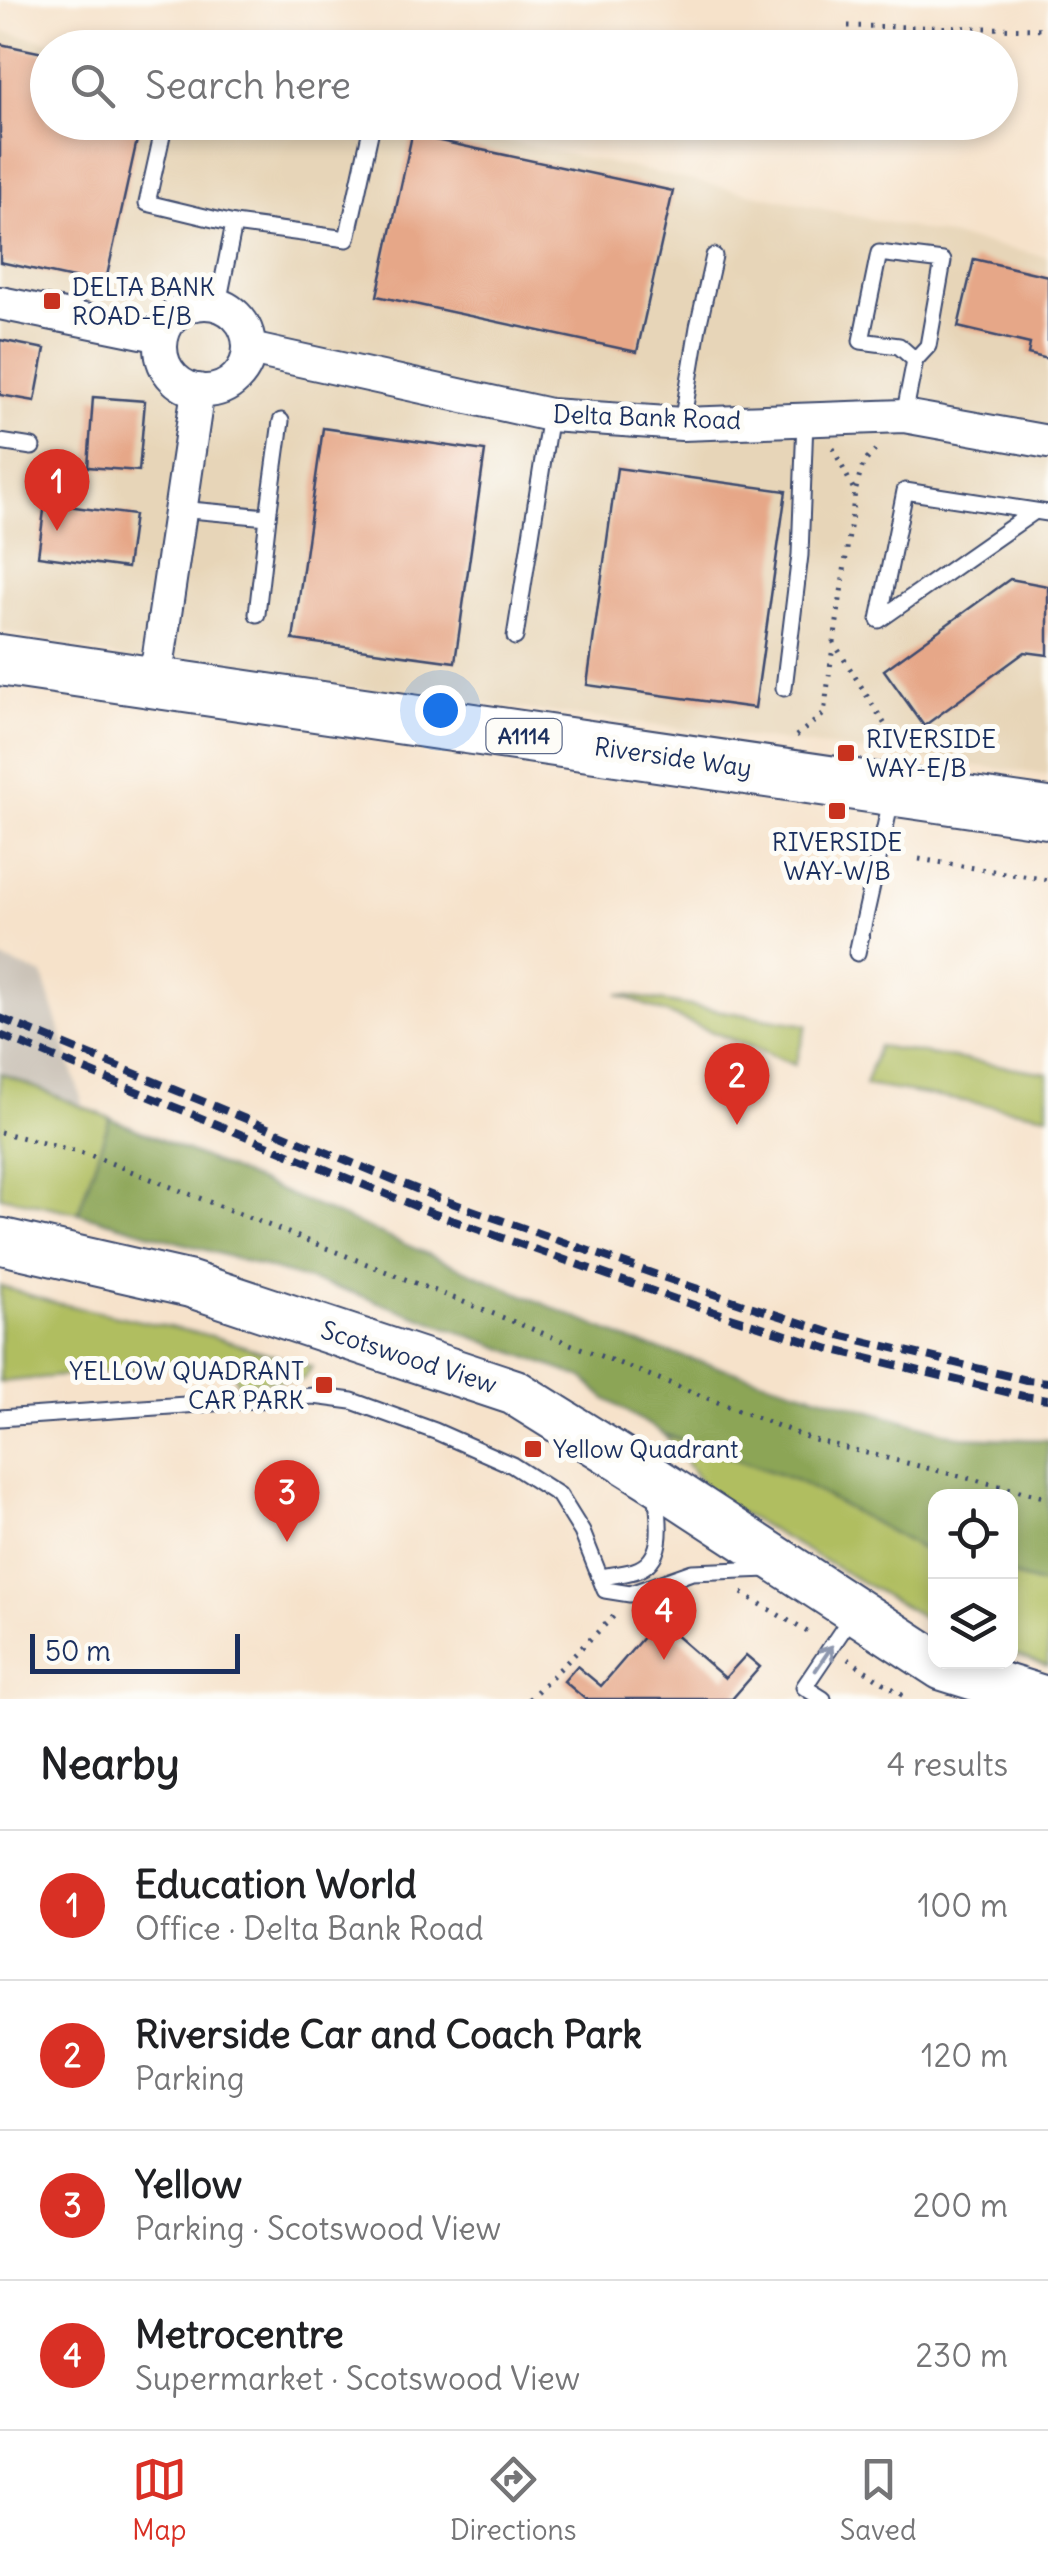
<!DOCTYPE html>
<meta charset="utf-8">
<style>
:root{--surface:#fff;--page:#f6f6f6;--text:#202124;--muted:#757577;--line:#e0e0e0;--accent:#d93025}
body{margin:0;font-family:Delius,sans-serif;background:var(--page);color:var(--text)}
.controls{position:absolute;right:30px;bottom:30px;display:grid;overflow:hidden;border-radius:20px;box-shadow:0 5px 15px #0003}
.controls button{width:90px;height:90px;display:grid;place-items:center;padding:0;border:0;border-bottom:2px solid var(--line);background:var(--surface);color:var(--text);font:50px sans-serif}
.scale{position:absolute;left:30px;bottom:25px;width:210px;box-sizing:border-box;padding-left:10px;border:5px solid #1b2f5e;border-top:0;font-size:28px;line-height:35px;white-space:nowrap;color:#1b2f5e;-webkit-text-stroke:8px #fdfcf7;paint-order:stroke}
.you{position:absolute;left:440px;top:710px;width:35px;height:35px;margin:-25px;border:8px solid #fff;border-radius:50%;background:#1a73e8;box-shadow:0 0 0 15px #1a73e833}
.badge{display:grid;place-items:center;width:65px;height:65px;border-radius:50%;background:var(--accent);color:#fff;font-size:32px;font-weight:700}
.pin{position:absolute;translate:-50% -82px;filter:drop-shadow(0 2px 5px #0008)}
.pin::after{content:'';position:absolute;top:52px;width:35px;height:30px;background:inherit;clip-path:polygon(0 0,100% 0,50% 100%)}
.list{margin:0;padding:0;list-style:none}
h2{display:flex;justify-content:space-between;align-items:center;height:130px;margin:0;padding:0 40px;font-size:42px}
h2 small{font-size:32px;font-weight:400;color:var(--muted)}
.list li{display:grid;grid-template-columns:65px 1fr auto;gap:30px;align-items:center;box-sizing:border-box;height:150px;padding:0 40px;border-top:2px solid var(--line)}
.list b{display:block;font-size:38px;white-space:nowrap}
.list p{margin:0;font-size:32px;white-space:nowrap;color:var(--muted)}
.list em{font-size:32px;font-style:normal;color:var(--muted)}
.icon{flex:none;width:55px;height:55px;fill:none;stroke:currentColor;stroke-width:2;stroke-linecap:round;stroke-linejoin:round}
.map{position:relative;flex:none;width:1048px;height:1699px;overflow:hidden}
.search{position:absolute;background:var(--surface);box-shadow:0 5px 15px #0003;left:30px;right:30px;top:30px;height:110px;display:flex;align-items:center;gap:25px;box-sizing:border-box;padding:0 35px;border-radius:55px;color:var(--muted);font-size:38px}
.sheet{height:730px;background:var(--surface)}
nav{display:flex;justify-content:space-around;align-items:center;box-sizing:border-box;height:140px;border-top:2px solid var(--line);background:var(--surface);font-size:28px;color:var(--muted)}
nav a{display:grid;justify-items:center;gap:5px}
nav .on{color:var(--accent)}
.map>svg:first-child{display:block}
.built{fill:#e7d5b8}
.industrial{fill:#cbc3b8}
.green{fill:#b0be61;stroke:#667660;stroke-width:2.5}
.forest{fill:#8ca557;stroke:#546a5a;stroke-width:2.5}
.building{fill:#e6a788}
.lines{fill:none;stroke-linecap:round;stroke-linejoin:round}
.lane-casing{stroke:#3c4a6e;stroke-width:19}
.street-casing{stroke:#3c4a6e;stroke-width:36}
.secondary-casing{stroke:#3c4a6e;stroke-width:49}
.primary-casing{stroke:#3c4a6e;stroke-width:54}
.path{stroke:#3c4a6e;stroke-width:5;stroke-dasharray:2.5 8;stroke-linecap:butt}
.lane{stroke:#fff;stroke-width:15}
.street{stroke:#fff;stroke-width:32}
.secondary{stroke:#fff;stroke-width:45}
.primary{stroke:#fff;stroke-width:50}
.rail{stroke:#1b2f5e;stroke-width:8;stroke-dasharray:15 8;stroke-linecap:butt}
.oneway{stroke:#8d97ae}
.poi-dot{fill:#c8321e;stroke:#fdfcf7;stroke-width:4}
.labels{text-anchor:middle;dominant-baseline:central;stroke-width:10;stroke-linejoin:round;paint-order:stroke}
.shield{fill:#fdfcf7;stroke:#5f6c8c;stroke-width:2.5}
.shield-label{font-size:22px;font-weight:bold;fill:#1b2f5e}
.poi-label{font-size:25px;fill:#1b2f5e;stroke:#fdfcf7;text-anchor:start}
.street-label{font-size:25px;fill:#1b2f5e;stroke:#fdfcf7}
</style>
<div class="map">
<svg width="1048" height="1699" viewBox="0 0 1048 1699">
<rect width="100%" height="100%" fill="#fdfcf7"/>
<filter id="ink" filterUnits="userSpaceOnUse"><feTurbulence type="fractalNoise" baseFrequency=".01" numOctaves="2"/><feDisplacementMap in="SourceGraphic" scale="20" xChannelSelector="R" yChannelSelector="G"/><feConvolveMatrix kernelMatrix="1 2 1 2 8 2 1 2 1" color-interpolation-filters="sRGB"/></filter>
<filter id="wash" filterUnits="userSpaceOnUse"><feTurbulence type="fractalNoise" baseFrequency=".0048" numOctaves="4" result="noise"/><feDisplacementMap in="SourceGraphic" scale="40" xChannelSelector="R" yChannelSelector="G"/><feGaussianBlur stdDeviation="2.25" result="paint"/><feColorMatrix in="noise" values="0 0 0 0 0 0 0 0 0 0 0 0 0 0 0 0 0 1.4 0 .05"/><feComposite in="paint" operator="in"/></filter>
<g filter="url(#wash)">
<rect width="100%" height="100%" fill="#f6e2ca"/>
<polygon class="built" points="0,31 76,47 48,48 48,122 423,123 1048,257 1048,775 126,659 0,630"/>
<polygon class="industrial" points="0,958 43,975 98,1153 0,1127"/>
<g class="green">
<polygon points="618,994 807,1025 795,1065"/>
<polygon points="878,1046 1048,1073 1048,1115 865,1085"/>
<polygon points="0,1073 110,1118 78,1213 0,1196"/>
<polygon points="0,1286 52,1302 211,1336 312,1367 304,1379 237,1383 232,1359 0,1382"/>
<polygon points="664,1434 798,1481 924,1550 935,1553 935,1624 711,1496"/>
<polygon points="1011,1575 1048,1586 1048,1666 1011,1653"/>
</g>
<polygon class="forest" points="110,1118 633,1342 961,1437 1048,1440 1048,1586 1011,1575 1010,1496 936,1496 935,1553 924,1550 798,1481 664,1434 606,1399 583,1378 354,1293 78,1213"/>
<g id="blocks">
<g class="building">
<polygon points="0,44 48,54 48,122 141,122 105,285 0,262"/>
<polygon points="412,135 673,191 637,352 377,296"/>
<polygon points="974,259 1048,276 1048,359 1028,354 1030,344 958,327"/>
<polygon points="0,340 45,349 35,401 0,395"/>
<polygon points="93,397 145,401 139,471 88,467"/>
<polygon points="323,428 485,451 455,662 293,640"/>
<polygon points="617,468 786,491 755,708 587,685"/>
<polygon points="45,503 134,515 127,568 38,556"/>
<polygon points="1010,579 1048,586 1048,655 1025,652 924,726 884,670"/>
<polygon points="658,1620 725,1678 746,1655 760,1667 732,1699 585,1699 564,1681 577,1666 601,1686"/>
</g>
</g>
</g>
<g filter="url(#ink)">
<use href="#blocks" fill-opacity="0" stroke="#3c4a6e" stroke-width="2.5"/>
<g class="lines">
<g class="lane-casing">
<g id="lane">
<polyline points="165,122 147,203 234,224 347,239 371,129"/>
<polyline points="218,304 234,224"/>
<polyline points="904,416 915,360 899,346 861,341 879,253 943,261 928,346 915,360"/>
<polyline points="682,424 698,327 714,256"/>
<polyline points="0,442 32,447"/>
<polyline points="179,509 268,517 281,421"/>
<polyline points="1035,511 879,620 905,491 1048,513"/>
<polyline points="257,614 268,517"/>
<polyline points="515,637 550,415"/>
<polyline points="784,688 800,555 805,420"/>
<polyline points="857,953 892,796"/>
<polyline points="0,1418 314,1396 352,1401 435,1431 512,1465 559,1495 582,1532 605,1590 630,1594 692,1572 768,1569"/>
<path d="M 601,1577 C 612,1575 623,1574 634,1571 C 668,1561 659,1518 656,1491"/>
<polyline points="823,1699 804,1687 854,1613"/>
</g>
</g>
<g class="street-casing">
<g id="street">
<polyline points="0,303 162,336"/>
<circle cx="205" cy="347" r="44"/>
<polyline points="250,349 550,415 682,424 904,416 1048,442"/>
<polyline points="155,682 198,390"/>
</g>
</g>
<g class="secondary-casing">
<polyline id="secondary" points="0,1241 189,1284 514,1392 655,1480 942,1667 1044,1699"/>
</g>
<g class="primary-casing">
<polyline id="primary" points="0,660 1048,813"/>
</g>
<g class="path">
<polyline points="848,26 1048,29"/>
<polyline points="833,448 855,492 834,643 904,755"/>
<polyline points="856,489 863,464 878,447"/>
<polyline points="796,736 824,714 833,646"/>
<polyline points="919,859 1048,880"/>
<polyline points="0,1132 90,1155 814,1440 1048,1498"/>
<polyline points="742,1593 814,1636"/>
<polyline points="848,1659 908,1699"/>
<polyline points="529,1699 616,1614"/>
</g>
<use href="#lane" class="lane"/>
<use href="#street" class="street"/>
<use href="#secondary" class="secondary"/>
<use href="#primary" class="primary"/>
<g class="rail">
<polyline points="0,1018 438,1198 680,1283 835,1334 1026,1380 1048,1382"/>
<polyline points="0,1035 432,1213 675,1299 830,1349 1023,1396 1048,1399"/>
</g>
</g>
<defs><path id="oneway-shaft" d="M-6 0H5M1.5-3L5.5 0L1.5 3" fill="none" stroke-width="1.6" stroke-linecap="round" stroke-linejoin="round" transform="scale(2.5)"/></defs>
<use class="oneway" href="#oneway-shaft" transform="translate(824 1658) rotate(-56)"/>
</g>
<g class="poi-dot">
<rect x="42" y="291" width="20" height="20" rx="5"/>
<rect x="836" y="743" width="20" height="20" rx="5"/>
<rect x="827" y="801" width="20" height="20" rx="5"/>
<rect x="314" y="1375" width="20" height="20" rx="5"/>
<rect x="523" y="1439" width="20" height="20" rx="5"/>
</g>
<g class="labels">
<rect class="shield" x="486.5" y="719" width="75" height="34" rx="8"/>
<g class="shield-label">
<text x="524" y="736">A1114</text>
</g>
<g class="poi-label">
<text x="72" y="287">DELTA BANK<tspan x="72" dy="29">ROAD-E/B</tspan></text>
<text x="866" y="739">RIVERSIDE<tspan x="866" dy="29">WAY-E/B</tspan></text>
<text x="837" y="842" text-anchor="middle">RIVERSIDE<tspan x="837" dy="29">WAY-W/B</tspan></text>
<text x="304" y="1371" text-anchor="end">YELLOW QUADRANT<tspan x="304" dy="29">CAR PARK</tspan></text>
<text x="553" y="1449">Yellow Quadrant</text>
</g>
<g class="street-label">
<text transform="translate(647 417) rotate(2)">Delta Bank Road</text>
<text transform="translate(673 757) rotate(8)">Riverside Way</text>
<text transform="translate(409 1357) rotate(18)">Scotswood View</text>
</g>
</g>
</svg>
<div class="controls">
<button><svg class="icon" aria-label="locate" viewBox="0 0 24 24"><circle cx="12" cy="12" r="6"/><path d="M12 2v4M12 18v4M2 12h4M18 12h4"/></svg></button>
<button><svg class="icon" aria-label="layers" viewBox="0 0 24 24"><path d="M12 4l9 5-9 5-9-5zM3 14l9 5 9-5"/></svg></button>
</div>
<div class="scale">50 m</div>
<div class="you"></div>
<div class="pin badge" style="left:57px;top:531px">1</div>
<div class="pin badge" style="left:737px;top:1125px">2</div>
<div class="pin badge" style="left:287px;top:1542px">3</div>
<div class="pin badge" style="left:664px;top:1660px">4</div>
<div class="search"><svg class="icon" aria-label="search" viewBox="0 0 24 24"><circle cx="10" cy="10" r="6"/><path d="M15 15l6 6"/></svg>Search here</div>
</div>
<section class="sheet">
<h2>Nearby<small>4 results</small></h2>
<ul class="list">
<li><span class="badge">1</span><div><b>Education World</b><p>Office · Delta Bank Road</p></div><em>100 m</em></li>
<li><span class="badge">2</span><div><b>Riverside Car and Coach Park</b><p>Parking</p></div><em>120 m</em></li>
<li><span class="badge">3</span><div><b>Yellow</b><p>Parking · Scotswood View</p></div><em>200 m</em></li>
<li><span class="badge">4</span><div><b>Metrocentre</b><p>Supermarket · Scotswood View</p></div><em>230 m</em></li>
</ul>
</section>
<nav>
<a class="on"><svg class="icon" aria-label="map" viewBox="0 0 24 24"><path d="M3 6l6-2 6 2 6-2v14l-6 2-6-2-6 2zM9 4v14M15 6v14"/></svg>Map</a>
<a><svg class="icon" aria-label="directions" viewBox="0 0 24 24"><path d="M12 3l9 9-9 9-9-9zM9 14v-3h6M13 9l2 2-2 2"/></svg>Directions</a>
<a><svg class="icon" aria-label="saved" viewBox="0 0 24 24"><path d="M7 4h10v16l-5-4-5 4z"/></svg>Saved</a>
</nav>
